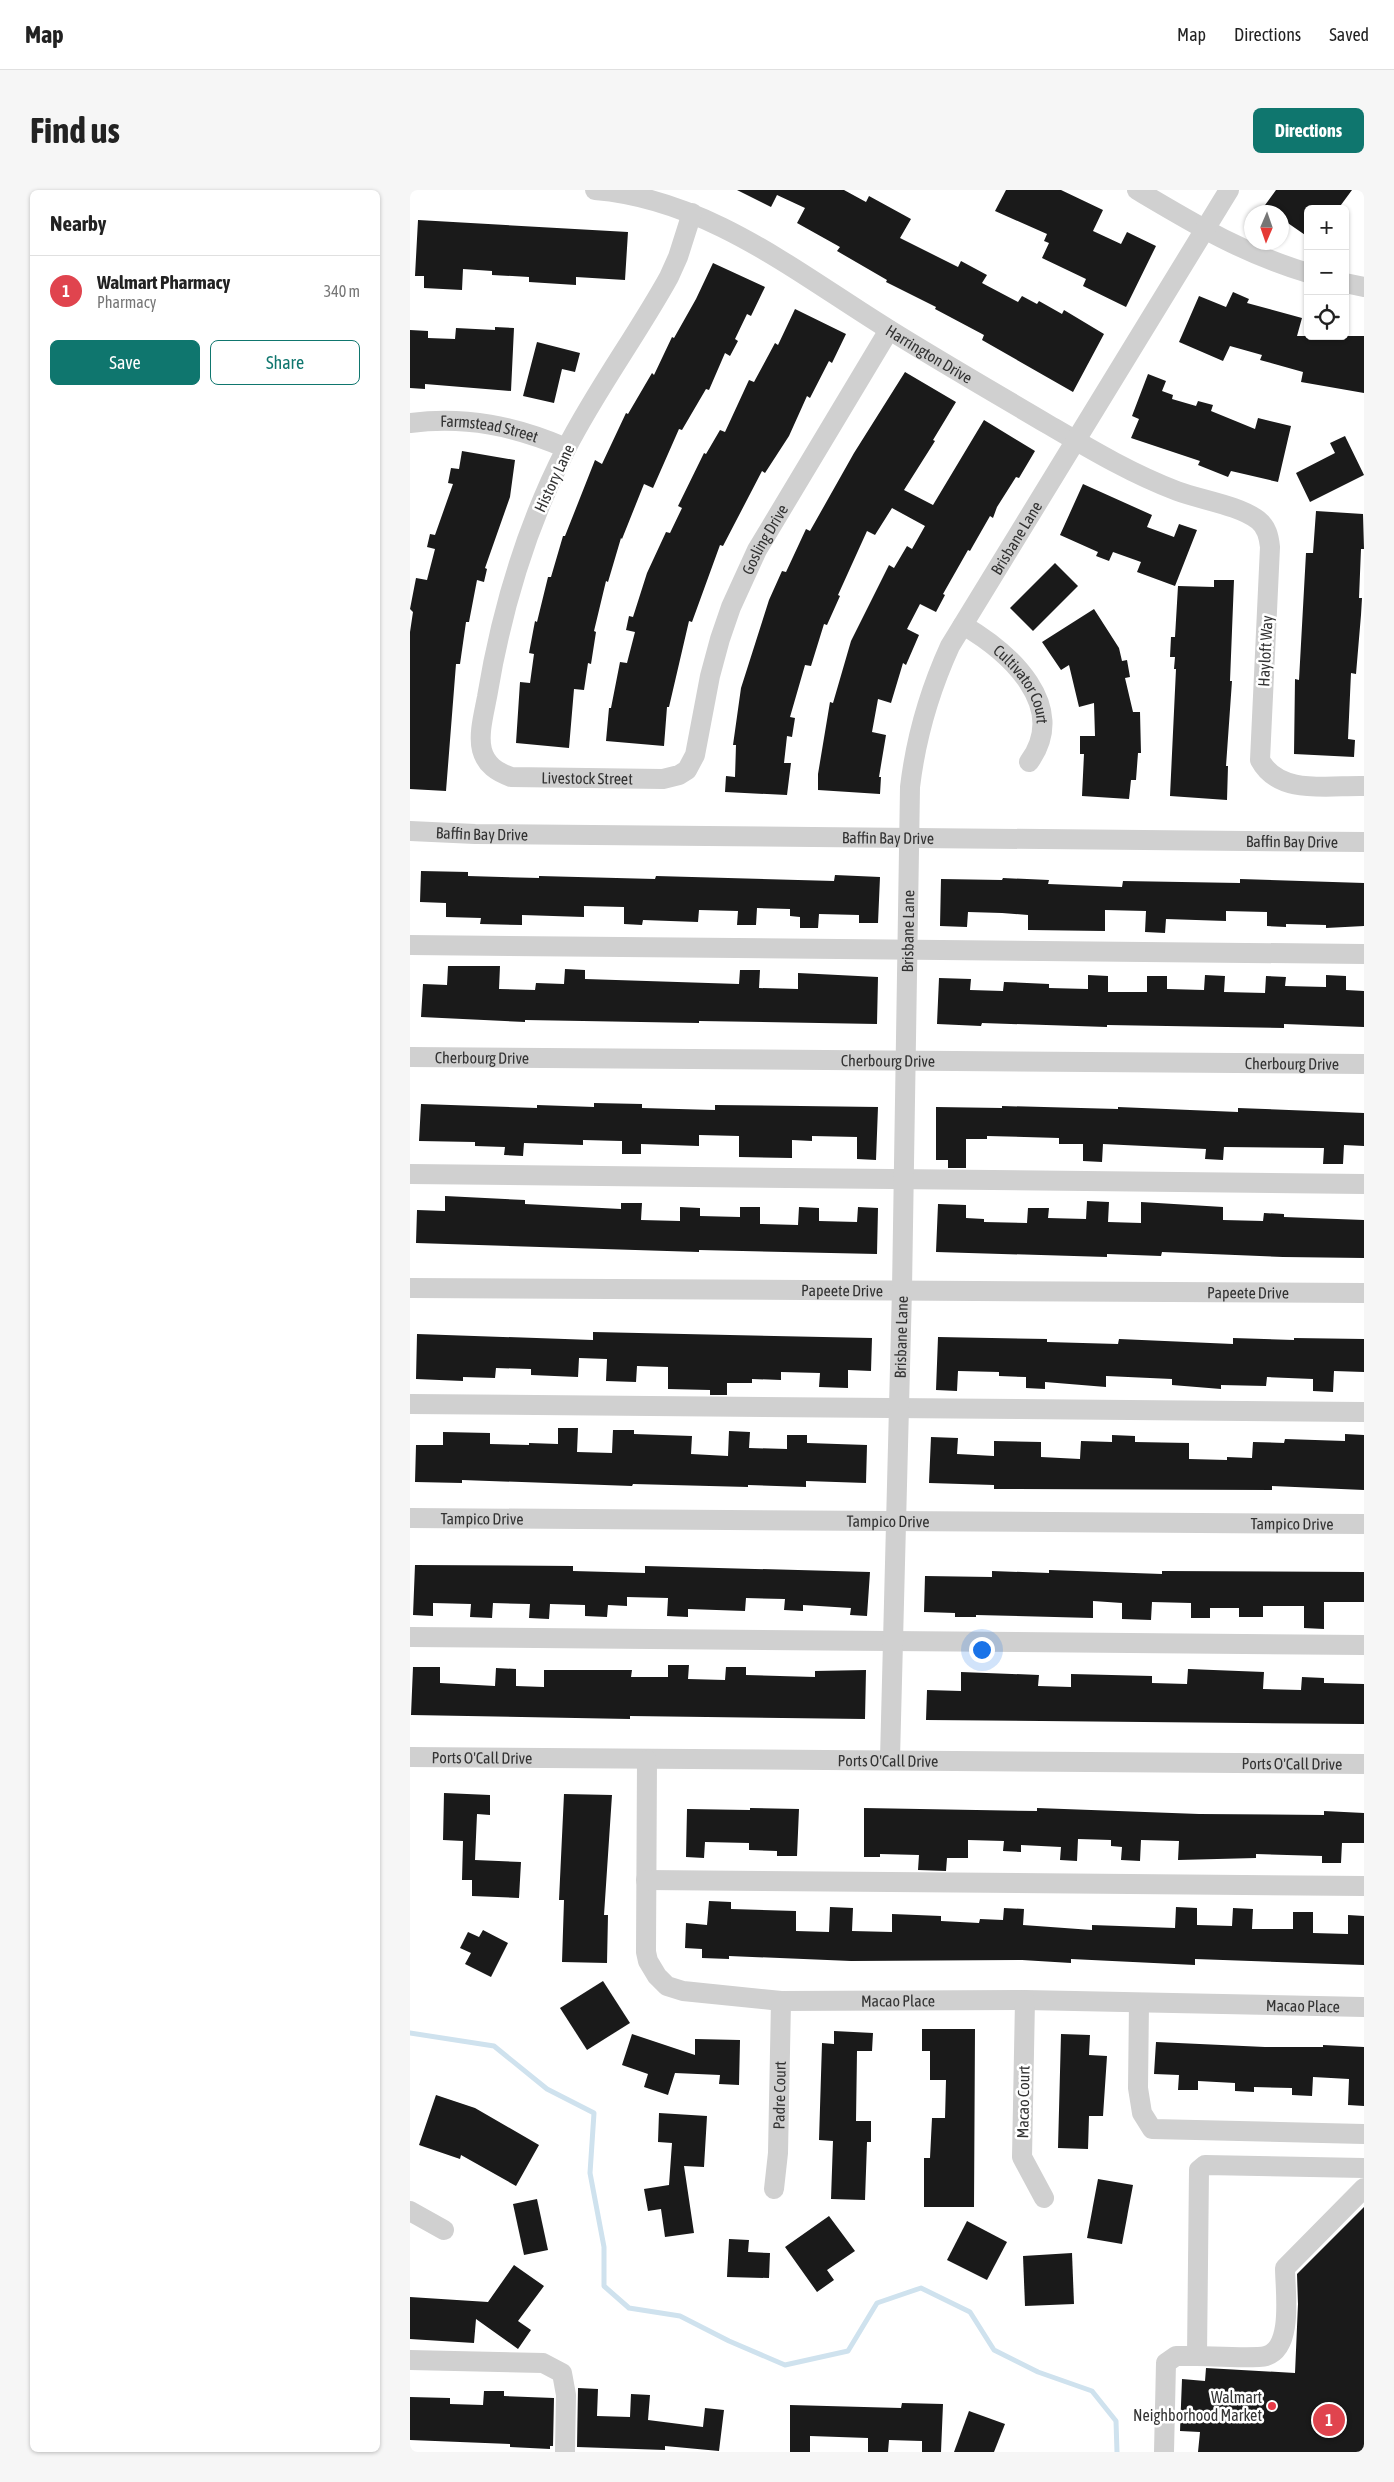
<!DOCTYPE html>
<meta charset="utf-8">
<style>
:root{--surface:#fff;--page:#f6f6f6;--text:#222;--muted:#767676;--line:#e0e0e0;--accent:#0f766e}
body{margin:0;font-family:"Asap Condensed",sans-serif;background:var(--page);color:var(--text)}
.controls{position:absolute;right:15px;top:15px;display:grid;overflow:hidden;border-radius:8px;box-shadow:0 1px 4px #0004}
.controls button{width:45px;height:45px;display:grid;place-items:center;padding:0;border:0;border-bottom:1px solid var(--line);background:var(--surface);color:var(--text);font:25px sans-serif}
.compass{position:absolute;left:834px;top:15px;width:45px;height:45px;border-radius:50%;background:var(--surface);box-shadow:0 1px 4px #0004;rotate:182deg}
.you{position:absolute;left:571px;top:1459px;width:18px;height:18px;margin:-12px;border:4px solid #fff;border-radius:50%;background:#1a73e8;box-shadow:0 0 0 8px #1a73e833}
.badge{display:grid;place-items:center;width:32px;height:32px;border-radius:50%;background:var(--accent);color:#fff;font-size:16px;font-weight:700}
.pin{position:absolute;translate:-50% -50%;border:2px solid #fff;box-shadow:0 1px 5px #0006}
.list{margin:0;padding:0;list-style:none}
h2{display:flex;justify-content:space-between;align-items:center;height:65px;margin:0;padding:0 20px;font-size:21px}
h2 small{font-size:16px;font-weight:400;color:var(--muted)}
.list li{display:grid;grid-template-columns:32px 1fr auto;gap:15px;align-items:center;box-sizing:border-box;height:70px;padding:0 20px;border-top:1px solid var(--line)}
.list b{display:block;font-size:19px;white-space:nowrap}
.list p{margin:0;font-size:16px;white-space:nowrap;color:var(--muted)}
.list em{font-size:16px;font-style:normal;color:var(--muted)}
.actions{display:flex;gap:10px;padding:15px 20px}
.actions a{flex:1;padding:11px 0;border:1px solid var(--accent);border-radius:8px;text-align:center;font-size:18px;color:var(--accent)}
.actions .main{background:var(--accent);color:#fff}
.icon{flex:none;width:28px;height:28px;fill:none;stroke:currentColor;stroke-width:2;stroke-linecap:round;stroke-linejoin:round}
.map{position:relative;flex:none;width:954px;height:2262px;overflow:hidden;border-radius:8px}
header{display:flex;align-items:center;gap:30px;box-sizing:border-box;height:70px;padding:0 25px;background:var(--surface);border-bottom:1px solid var(--line)}
header strong{font-size:24px}
nav{display:flex;gap:28px;margin-inline-start:auto;font-size:18px}
.intro{display:flex;align-items:center;justify-content:space-between;box-sizing:border-box;height:120px;padding:0 30px}
h1{margin:0;font-size:35px}
.button{padding:12px 22px;border-radius:8px;background:var(--accent);color:#fff;font-size:18px;font-weight:700}
main{display:flex;gap:30px;padding:0 30px}
aside{flex:1;background:var(--surface);border-radius:8px;box-shadow:0 1px 4px #0004}
.map>svg:first-child{display:block}
.lines{fill:none;stroke-linecap:round;stroke-linejoin:round}
.stream{stroke:#cfe2ee;stroke-width:5}
.building{fill:#1a1a1a}
.minor{stroke:#d0d0d0;stroke-width:20}
.poi-dot{fill:#e63946;stroke:#fff;stroke-width:2}
.labels{text-anchor:middle;dominant-baseline:central;stroke-width:5;stroke-linejoin:round;paint-order:stroke}
.street-label{font-size:16px;fill:#333;stroke:#fff}
.poi-label{font-size:16px;fill:#333;stroke:#fff;text-anchor:end}
</style>
<header>
<strong>Map</strong>
<nav><a>Map</a><a>Directions</a><a>Saved</a></nav>
</header>
<div class="intro"><h1>Find us</h1><a class="button">Directions</a></div>
<main>
<aside>
<h2>Nearby<small></small></h2>
<ul class="list">
<li><span class="badge" style="background:#e0444e">1</span><div><b>Walmart Pharmacy</b><p>Pharmacy</p></div><em>340 m</em></li>
</ul>
<div class="actions"><a class="main">Save</a><a>Share</a></div>
</aside>
<div class="map">
<svg width="954" height="2262" viewBox="0 0 954 2262">
<rect width="100%" height="100%" fill="#fff"/>
<g class="lines">
<polyline class="stream" points="0,1843 84,1856 137,1899 184,1923 180,1983 194,2057 194,2096 219,2118 270,2126 319,2151 375,2175 438,2161 467,2113 511,2098 560,2122 584,2160 628,2182 682,2201 706,2231 707,2262"/>
</g>
<g class="building">
<polygon points="327,0 434,0 456,12 459,6 501,29 490,48 548,77 551,71 577,85 572,93 608,112 612,106 627,114 629,111 652,124 654,120 694,144 663,202 572,150 574,145 525,119 526,117 476,92 477,90 427,61 430,57 387,33 395,18 367,5 361,17"/>
<polygon points="596,0 651,0 693,20 683,41 711,54 717,42 746,56 716,117 673,96 676,89 632,68 639,53 634,51 637,44 585,21"/>
<polygon points="866,0 942,0 928,19 898,19 898,47 872,29 872,22 850,22"/>
<polygon points="8,30 218,42 215,90 166,87 166,95 119,92 119,87 82,85 82,81 53,79 52,100 14,98 14,86 5,86"/>
<polygon points="303,73 355,97 341,126 337,124 325,149 328,151 320,166 315,163 299,200 296,199 272,240 269,239 243,298 234,294 212,349 211,348 198,392 196,391 184,441 186,442 181,474 178,473 174,500 164,499 159,558 106,553 110,492 120,493 124,464 119,463 125,431 127,432 138,387 141,387 153,346 155,346 185,270 192,274 216,223 218,224 242,183 244,185 262,147 264,148 286,109"/>
<polygon points="823,102 839,109 837,113 892,128 887,146 954,146 954,203 891,192 893,182 850,170 852,165 820,156 813,171 769,152 789,106 816,117"/>
<polygon points="385,119 436,144 422,173 419,171 400,208 397,206 379,246 355,283 352,281 313,356 310,355 282,432 279,431 259,517 257,517 254,556 196,551 199,518 201,518 210,472 217,473 225,442 216,440 219,426 223,427 237,383 256,342 260,343 272,318 268,316 294,263 296,264 310,240 315,242 339,190 344,192 365,153 368,155"/>
<polygon points="85,137 104,138 101,201 15,194 15,199 0,198 0,140 18,141 18,148 45,149 46,138 85,140"/>
<polygon points="127,152 170,163 165,182 152,179 144,213 113,206"/>
<polygon points="495,182 546,212 523,250 525,251 494,300 523,315 574,230 625,261 609,288 606,287 587,317 583,328 580,326 560,361 558,360 533,404 535,405 526,422 510,414 497,439 509,445 496,475 493,473 481,513 468,509 462,542 476,545 469,587 471,587 470,604 408,600 408,584 420,512 423,513 441,451 479,375 484,378 497,356 502,359 515,336 482,318 465,345 457,341 428,405 430,406 417,435 414,434 401,476 395,475 380,527 385,528 382,547 377,546 374,573 381,573 377,605 315,602 316,586 325,587 326,555 323,555 331,498 359,410 372,381 376,382 396,339 400,341 444,263"/>
<polygon points="738,184 756,191 752,201 763,205 762,209 786,216 788,211 803,215 801,221 845,239 848,228 881,236 868,292 821,281 818,287 788,275 790,271 721,248 729,229 722,226"/>
<polygon points="935,246 954,285 900,312 886,283 925,263 920,253"/>
<polygon points="52,261 105,270 100,307 75,378 77,379 74,392 67,390 59,432 56,432 50,474 46,474 36,601 0,599 0,442 3,422 0,419 6,388 17,390 25,359 17,357 20,344 25,345 43,294 38,293 41,278 49,279"/>
<polygon points="673,294 742,325 737,337 764,347 769,334 787,340 765,396 727,382 731,372 703,362 699,371 686,366 688,362 650,345"/>
<polygon points="906,321 953,324 954,359 951,359 949,408 952,408 951,425 946,484 941,483 938,549 945,550 944,567 884,564 885,489 889,490 896,363 903,363"/>
<polygon points="645,373 668,396 623,441 600,418"/>
<polygon points="804,390 824,390 820,491 822,491 816,576 818,576 817,610 760,606 766,479 764,479 765,467 760,467 761,447 765,447 768,396 804,397"/>
<polygon points="684,419 709,458 712,471 717,470 720,487 715,488 723,522 730,522 731,563 728,563 726,590 721,590 719,609 672,606 674,564 670,564 670,546 685,546 684,513 669,517 659,475 651,480 632,452"/>
<polygon points="11,681 58,682 58,686 129,688 129,686 245,689 246,686 424,691 425,685 470,687 468,733 449,733 449,725 409,724 408,738 390,738 390,727 380,726 380,719 347,718 346,735 327,735 328,721 289,720 288,732 233,730 232,735 214,734 214,717 174,716 174,727 112,725 112,735 70,734 71,728 36,727 36,713 10,712"/>
<polygon points="593,688 639,690 638,694 712,697 713,691 830,693 830,689 954,693 954,736 916,738 916,735 876,734 876,737 857,736 857,722 816,721 816,731 756,729 755,743 735,742 736,721 695,720 695,741 618,740 618,725 592,723 558,722 557,737 530,736 531,689 592,690"/>
<polygon points="38,776 90,776 89,799 125,800 126,793 154,794 155,779 175,780 175,789 329,794 330,780 350,780 349,798 388,799 388,783 468,787 467,834 289,831 289,833 115,830 115,832 11,827 13,794 37,795"/>
<polygon points="678,785 698,786 698,802 737,802 737,786 757,786 757,799 794,800 795,785 815,786 814,802 855,803 856,786 876,787 875,796 916,797 916,785 936,786 936,800 954,801 954,837 874,834 874,838 697,835 697,837 572,833 571,836 527,834 529,788 561,789 560,800 593,801 594,792 639,794 639,798 678,799"/>
<polygon points="184,913 232,914 232,918 305,920 305,915 468,917 466,970 447,969 447,947 402,946 402,951 382,950 382,968 329,967 329,946 289,945 289,956 231,954 231,964 212,964 212,951 173,950 173,955 114,953 113,966 94,965 95,957 65,956 65,952 9,951 11,914 127,918 127,915 184,917"/>
<polygon points="592,916 708,919 708,917 828,922 828,918 954,923 954,956 934,955 933,974 913,974 914,958 814,957 813,970 795,969 796,959 693,954 692,972 673,971 673,954 649,954 649,948 577,946 577,949 556,949 556,978 538,978 538,970 526,970 526,917 592,918"/>
<polygon points="35,1006 115,1010 115,1014 211,1019 211,1013 232,1013 231,1030 270,1031 270,1017 290,1018 290,1026 330,1027 330,1017 350,1017 350,1034 388,1035 389,1017 409,1018 409,1031 447,1032 448,1017 468,1018 467,1064 289,1060 289,1062 6,1053 7,1020 35,1021"/>
<polygon points="677,1011 699,1012 698,1032 731,1033 731,1012 813,1017 813,1030 853,1031 854,1023 874,1024 874,1027 954,1030 954,1068 873,1067 752,1062 751,1066 697,1064 697,1067 526,1062 528,1014 556,1015 556,1028 574,1029 574,1032 617,1033 618,1018 639,1018 638,1028 676,1029"/>
<polygon points="183,1142 462,1148 461,1181 438,1180 438,1198 409,1197 410,1183 371,1182 371,1190 342,1189 342,1193 317,1193 317,1205 300,1205 300,1200 258,1199 258,1177 227,1176 226,1192 196,1191 197,1169 169,1168 168,1187 121,1185 121,1179 86,1178 85,1188 53,1187 53,1191 6,1189 7,1144 183,1150"/>
<polygon points="528,1147 637,1149 637,1152 708,1154 709,1149 823,1154 823,1148 884,1150 884,1148 954,1149 954,1182 924,1181 923,1202 903,1201 903,1189 857,1187 856,1196 811,1195 811,1199 762,1195 762,1189 696,1186 696,1197 635,1192 635,1199 616,1198 616,1187 589,1186 589,1182 548,1181 547,1201 526,1200"/>
<polygon points="148,1238 168,1238 167,1262 202,1263 203,1240 224,1240 224,1244 282,1246 281,1264 318,1266 319,1241 340,1242 339,1258 377,1259 377,1245 397,1245 397,1253 457,1255 456,1293 396,1291 396,1297 338,1295 338,1297 223,1294 222,1296 52,1290 52,1293 5,1292 6,1255 33,1255 33,1242 80,1243 80,1254 119,1255 119,1253 148,1254"/>
<polygon points="935,1244 954,1245 954,1300 862,1296 862,1300 584,1299 584,1295 519,1293 521,1247 548,1248 547,1264 584,1266 584,1251 631,1252 631,1267 670,1269 671,1251 702,1252 702,1245 725,1246 725,1252 779,1253 779,1269 817,1270 817,1267 842,1268 843,1252 874,1253 875,1249 935,1251"/>
<polygon points="5,1375 163,1376 163,1381 235,1383 235,1376 460,1382 457,1426 440,1425 441,1418 393,1415 393,1421 374,1420 375,1409 336,1408 335,1421 278,1419 278,1427 257,1426 258,1408 217,1407 217,1416 198,1415 197,1427 175,1426 175,1415 140,1414 139,1429 119,1428 120,1414 83,1413 82,1428 60,1427 61,1414 23,1413 23,1426 3,1425"/>
<polygon points="639,1380 752,1384 752,1381 954,1382 954,1412 914,1412 914,1439 894,1438 894,1416 853,1416 853,1427 829,1427 829,1418 800,1418 800,1428 781,1428 781,1413 742,1412 741,1430 712,1429 712,1413 683,1411 683,1428 566,1425 566,1427 545,1427 545,1423 514,1422 515,1386 582,1387 582,1381 639,1383"/>
<polygon points="258,1475 279,1475 278,1489 315,1490 316,1477 336,1477 336,1485 405,1487 405,1481 456,1480 455,1529 220,1526 220,1529 1,1525 3,1477 30,1477 30,1493 85,1496 86,1478 106,1479 106,1496 134,1497 134,1480 222,1480 221,1487 258,1487"/>
<polygon points="778,1479 854,1482 853,1499 891,1500 892,1487 914,1488 914,1493 954,1494 954,1534 516,1530 517,1500 551,1501 551,1482 629,1485 628,1496 661,1497 661,1484 742,1486 742,1493 777,1494"/>
<polygon points="34,1603 80,1605 80,1625 67,1624 65,1670 111,1672 109,1708 62,1706 62,1690 52,1690 53,1651 33,1650"/>
<polygon points="154,1604 202,1605 194,1725 198,1725 197,1773 152,1772 154,1710 149,1710"/>
<polygon points="340,1618 389,1619 387,1666 367,1666 367,1661 339,1660 339,1653 295,1652 294,1668 276,1667 277,1619 340,1620"/>
<polygon points="454,1618 627,1621 627,1618 789,1624 914,1625 914,1621 954,1623 954,1653 932,1653 931,1673 912,1673 912,1666 846,1664 846,1668 768,1670 769,1651 731,1650 730,1671 711,1670 712,1657 701,1656 701,1650 668,1649 667,1671 650,1670 651,1657 611,1655 611,1662 593,1661 594,1651 558,1650 558,1668 537,1668 536,1681 508,1680 509,1665 470,1664 470,1667 454,1667"/>
<polygon points="299,1711 321,1712 321,1719 386,1721 386,1741 419,1742 420,1717 443,1718 442,1741 482,1742 482,1724 531,1726 531,1731 569,1733 570,1729 593,1730 594,1718 614,1719 613,1735 682,1740 682,1735 765,1738 766,1717 787,1718 787,1735 822,1736 823,1718 843,1719 842,1739 883,1739 883,1722 903,1722 903,1743 938,1744 938,1725 954,1726 954,1775 785,1769 785,1775 661,1769 661,1773 612,1770 441,1771 319,1766 319,1769 292,1768 292,1759 275,1758 276,1733 297,1735"/>
<polygon points="73,1740 98,1753 81,1787 55,1774 61,1763 50,1758 58,1742 69,1747"/>
<polygon points="193,1791 220,1833 177,1860 150,1818"/>
<polygon points="512,1839 565,1839 564,2017 514,2017 514,1968 520,1968 522,1928 535,1928 536,1890 520,1890 520,1861 512,1861"/>
<polygon points="424,1841 463,1843 462,1861 447,1861 446,1931 461,1931 461,1952 457,1952 455,2010 421,2009 423,1951 409,1950 412,1853 424,1854"/>
<polygon points="222,1844 285,1865 285,1849 330,1850 329,1895 309,1894 310,1885 265,1883 258,1905 234,1897 238,1884 212,1875"/>
<polygon points="651,1844 680,1845 679,1865 697,1866 693,1926 679,1926 678,1959 648,1958"/>
<polygon points="746,1852 855,1857 913,1857 913,1855 954,1857 954,1916 938,1915 939,1889 903,1887 902,1906 882,1905 882,1898 844,1897 844,1902 825,1901 825,1893 788,1891 788,1900 768,1900 769,1885 744,1884"/>
<polygon points="26,1905 65,1918 129,1955 106,1996 51,1965 50,1969 9,1955"/>
<polygon points="249,1923 297,1926 294,1977 274,1976 284,2043 255,2047 251,2019 238,2021 234,1999 259,1995 262,1953 248,1952"/>
<polygon points="688,1989 723,1995 712,2054 677,2048"/>
<polygon points="127,2009 138,2060 114,2065 103,2014"/>
<polygon points="954,2017 954,2262 788,2262 790,2242 770,2241 772,2189 795,2191 796,2178 885,2183 888,2114 887,2084"/>
<polygon points="419,2026 445,2061 417,2080 424,2090 407,2102 375,2057"/>
<polygon points="557,2031 597,2052 577,2090 537,2070"/>
<polygon points="319,2049 339,2050 338,2062 360,2063 359,2088 317,2087"/>
<polygon points="662,2063 664,2114 615,2116 613,2066"/>
<polygon points="104,2075 134,2096 108,2131 121,2140 108,2159 66,2129 64,2153 0,2149 0,2107 78,2112"/>
<polygon points="168,2198 188,2199 187,2226 220,2227 221,2204 240,2205 238,2230 293,2237 295,2218 314,2220 309,2261 255,2256 255,2260 167,2257"/>
<polygon points="74,2201 94,2201 94,2206 144,2208 143,2256 140,2256 140,2259 100,2257 100,2254 0,2250 0,2207 40,2208 40,2214 73,2215"/>
<polygon points="492,2213 533,2214 531,2262 512,2262 512,2251 479,2250 478,2262 458,2262 458,2248 400,2246 400,2262 380,2262 380,2215 491,2218"/>
<polygon points="559,2221 595,2234 584,2262 544,2262"/>
</g>
<g class="lines">
<g class="minor">
<path id="s1" d="M 185,0 C 297,9 386,82 478,139 C 531,172 585,203 639,235 C 680,259 722,284 767,301 C 791,310 828,315 848,330 C 857,337 859,347 860,357 L 850,570 C 869,606 920,595 954,596"/>
<path d="M 727,0 C 786,35 832,63 898,83"/>
<path id="s2" d="M 282,23 L 268,67 L 259,87 C 227,145 186,200 156,259 C 116,337 91,422 77,507 C 74,523 68,545 72,560 C 76,575 87,582 101,587 L 253,589 L 269,585 L 277,580 L 285,565 L 300,486 L 310,449 L 321,417 L 347,360 L 479,140"/>
<polyline points="935,93 954,97"/>
<path id="s3" d="M 0,233 C 56,226 105,236 156,258"/>
<path id="s4" d="M 553,435 C 599,462 660,516 619,572"/>
<path id="s5" d="M 0,641 L 65,644 L 954,652"/>
<polyline points="0,755 954,764"/>
<path id="s6" d="M 0,867 L 954,874"/>
<polyline points="0,984 954,994"/>
<path id="s7" d="M 0,1098 L 954,1103"/>
<polyline points="0,1214 954,1222"/>
<path id="s8" d="M 0,1328 L 954,1334"/>
<polyline points="0,1447 954,1455"/>
<path id="s9" d="M 0,1567 L 954,1574"/>
<path id="s10" d="M 480,1569 L 492,1099 L 500,597 C 506,547 519,502 540,456 L 819,0"/>
<path id="s11" d="M 237,1570 L 236,1762 L 238,1771 L 247,1786 L 257,1796 L 273,1801 L 371,1811 L 615,1810 L 954,1817"/>
<polyline points="236,1690 954,1696"/>
<polyline points="615,1810 612,1967 634,2008"/>
<polyline points="729,1813 728,1898 732,1923 742,1939 954,1944"/>
<path id="s12" d="M 364,1999 L 368,1963 L 371,1811"/>
<polyline points="0,2021 34,2040"/>
<path d="M 787,2166 C 800,2166 845,2169 856,2166 C 884,2158 875,2100 875,2078 L 954,1998"/>
<polyline points="0,2170 133,2173 152,2183 156,2205 155,2262"/>
<polyline points="754,2262 756,2173 766,2166 787,2166 789,1980 795,1975 954,1978"/>
</g>
</g>
<circle class="poi-dot" cx="862" cy="2216" r="5"/>
<g class="labels">
<g class="street-label">
<text stroke="none"><textPath href="#s1" startOffset="376">Harrington Drive</textPath></text>
<text stroke="none"><textPath href="#s3" startOffset="80">Farmstead Street</textPath></text>
<text transform="translate(144 288) rotate(-65)">History Lane</text>
<text stroke="none"><textPath href="#s10" startOffset="1246">Brisbane Lane</textPath></text>
<text stroke="none"><textPath href="#s2" startOffset="1048">Gosling Drive</textPath></text>
<text transform="translate(855 461) rotate(-87)">Hayloft Way</text>
<text stroke="none"><textPath href="#s4" startOffset="86">Cultivator Court</textPath></text>
<text stroke="none"><textPath href="#s2" startOffset="701">Livestock Street</textPath></text>
<text stroke="none"><textPath href="#s5" startOffset="72">Baffin Bay Drive</textPath></text>
<text stroke="none"><textPath href="#s5" startOffset="478">Baffin Bay Drive</textPath></text>
<text stroke="none"><textPath href="#s5" startOffset="882">Baffin Bay Drive</textPath></text>
<text stroke="none"><textPath href="#s10" startOffset="828">Brisbane Lane</textPath></text>
<text stroke="none"><textPath href="#s6" startOffset="72">Cherbourg Drive</textPath></text>
<text stroke="none"><textPath href="#s6" startOffset="478">Cherbourg Drive</textPath></text>
<text stroke="none"><textPath href="#s6" startOffset="882">Cherbourg Drive</textPath></text>
<text stroke="none"><textPath href="#s7" startOffset="432">Papeete Drive</textPath></text>
<text stroke="none"><textPath href="#s7" startOffset="838">Papeete Drive</textPath></text>
<text stroke="none"><textPath href="#s10" startOffset="422">Brisbane Lane</textPath></text>
<text stroke="none"><textPath href="#s8" startOffset="72">Tampico Drive</textPath></text>
<text stroke="none"><textPath href="#s8" startOffset="478">Tampico Drive</textPath></text>
<text stroke="none"><textPath href="#s8" startOffset="882">Tampico Drive</textPath></text>
<text stroke="none"><textPath href="#s9" startOffset="72">Ports O'Call Drive</textPath></text>
<text stroke="none"><textPath href="#s9" startOffset="478">Ports O'Call Drive</textPath></text>
<text stroke="none"><textPath href="#s9" startOffset="882">Ports O'Call Drive</textPath></text>
<text stroke="none"><textPath href="#s11" startOffset="465">Macao Place</textPath></text>
<text stroke="none"><textPath href="#s11" startOffset="870">Macao Place</textPath></text>
<text stroke="none"><textPath href="#s12" startOffset="94">Padre Court</textPath></text>
<text transform="translate(613 1912) rotate(-89)">Macao Court</text>
</g>
<g class="poi-label">
<text x="852" y="2207">Walmart<tspan x="852" dy="18">Neighborhood Market</tspan></text>
</g>
</g>
</svg>
<div class="controls">
<button>+</button>
<button>−</button>
<button><svg class="icon" aria-label="locate" viewBox="0 0 24 24"><circle cx="12" cy="12" r="6"/><path d="M12 2v4M12 18v4M2 12h4M18 12h4"/></svg></button>
</div>
<svg class="compass" viewBox="-18 -18 36 36"><path d="M0-13l5 13h-10z" fill="#e53935"/><path d="M0 13l5-13h-10z" fill="#767676"/></svg>
<div class="you"></div>
<div class="pin badge" style="left:919px;top:2230px;background:#e0444e">1</div>
</div>
</main>
